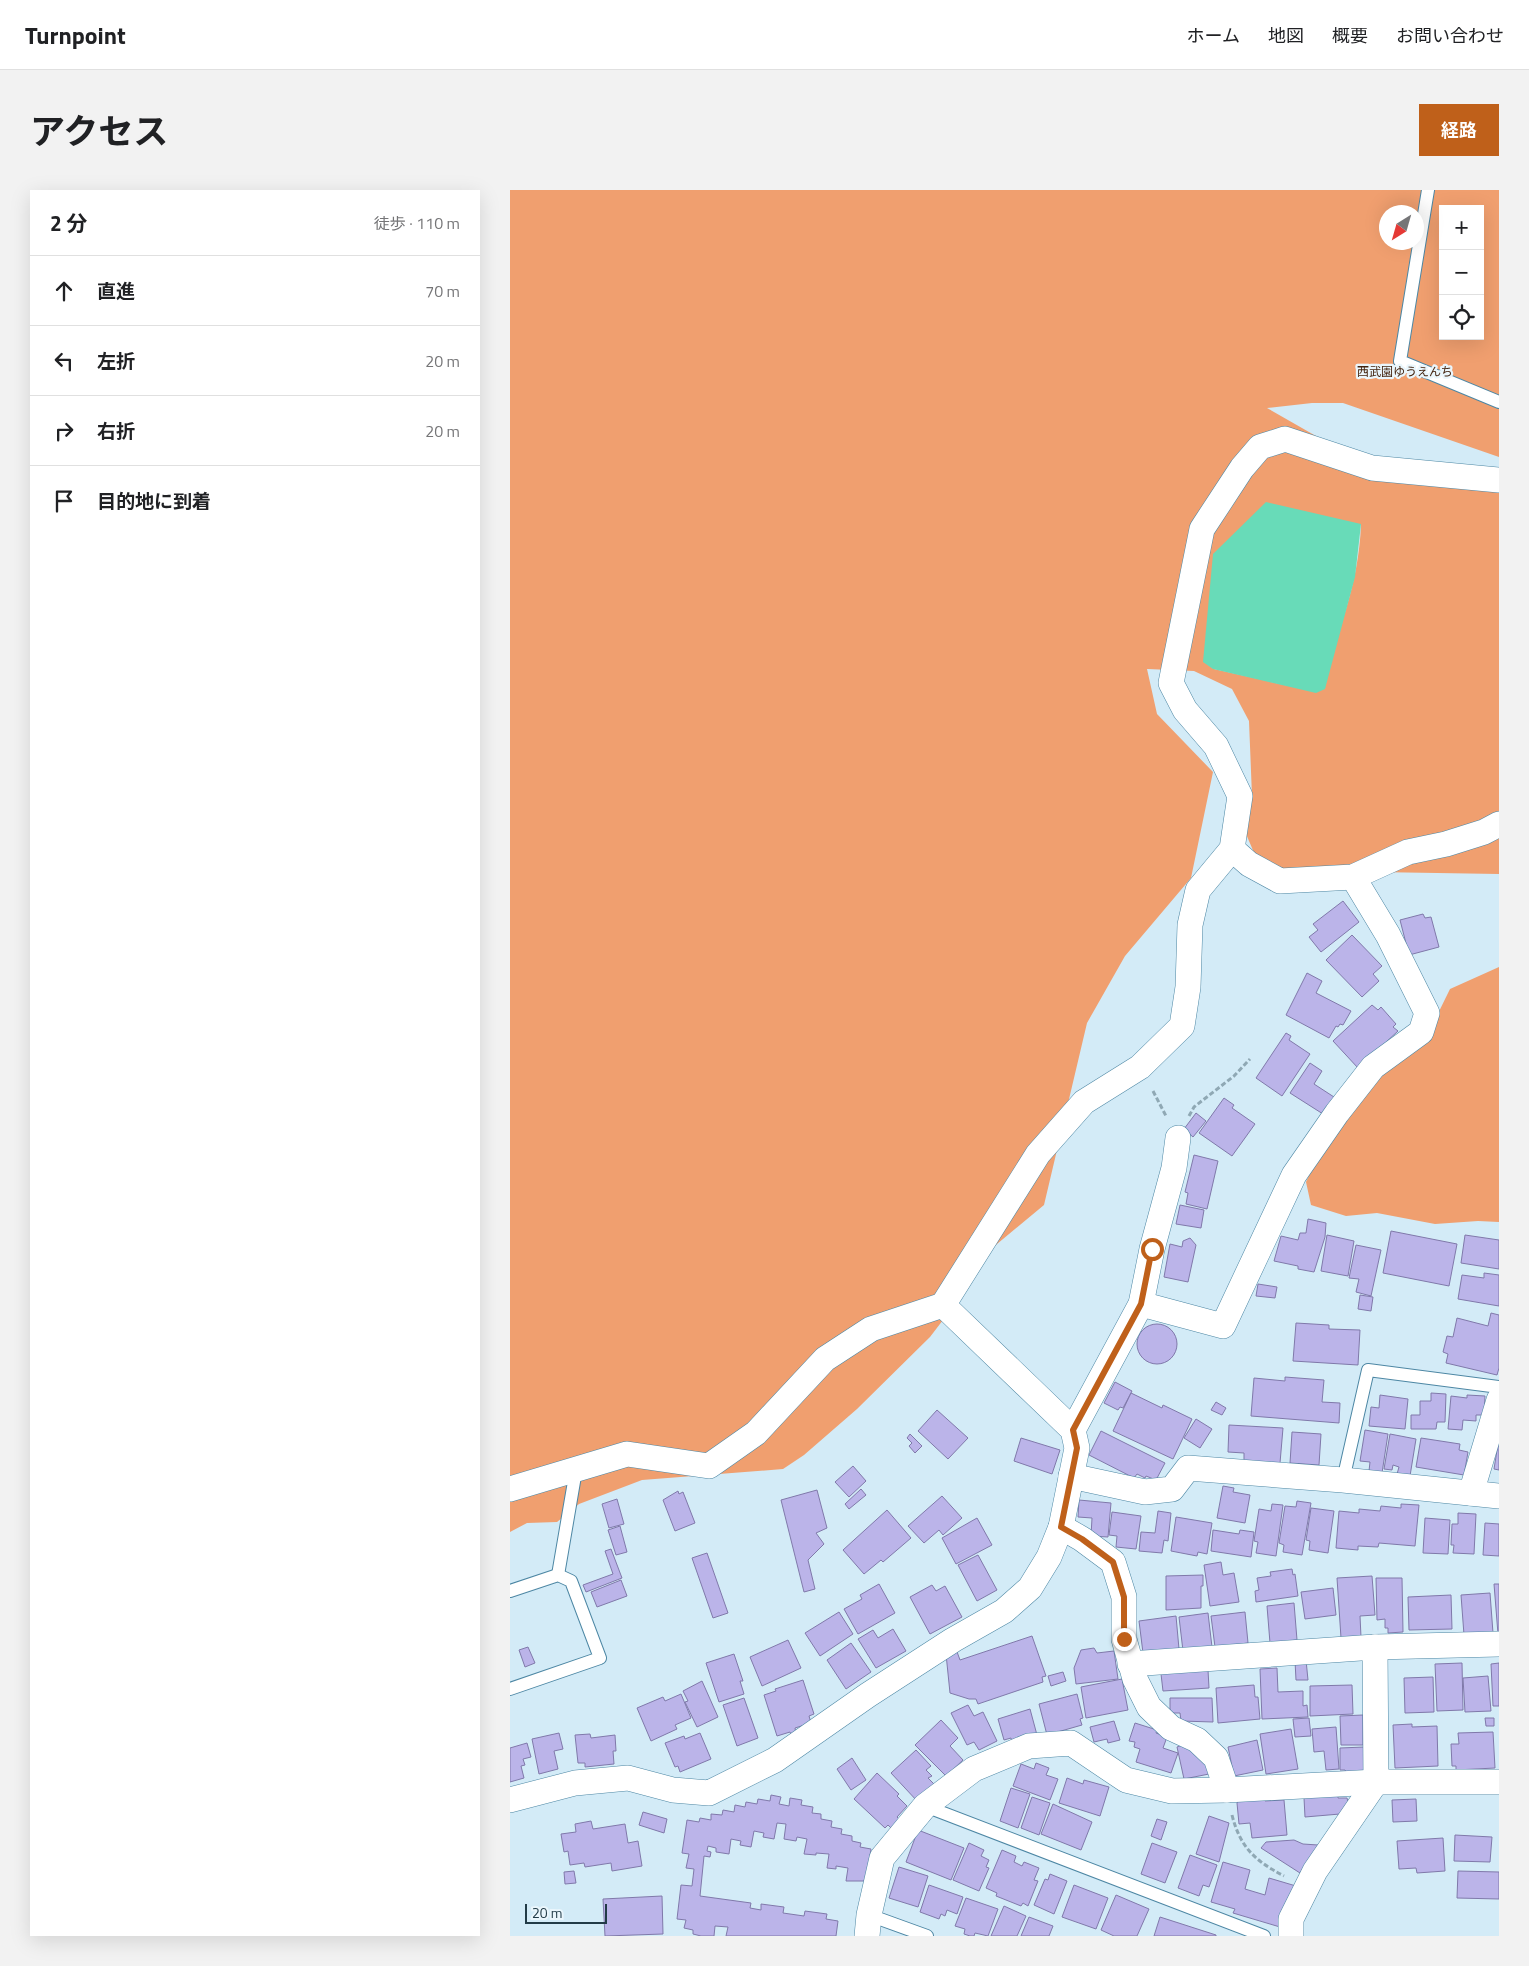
<!DOCTYPE html>
<html lang="ja">
<meta charset="utf-8">
<style>
:root{--surface:#fff;--page:#f2f2f2;--text:#202124;--muted:#757577;--line:#e0e0e0;--accent:#bf601a}
body{margin:0;font-family:"Titillium Web","Noto Sans JP",sans-serif;background:var(--page);color:var(--text)}
.controls{position:absolute;right:15px;top:15px;display:grid;overflow:hidden;border-radius:0px;box-shadow:0 5px 20px #0002}
.controls button{width:45px;height:45px;display:grid;place-items:center;padding:0;border:0;border-bottom:1px solid var(--line);background:var(--surface);color:var(--text);font:25px sans-serif}
.compass{position:absolute;left:869px;top:15px;width:45px;height:45px;border-radius:50%;background:var(--surface);box-shadow:0 5px 20px #0002;rotate:217deg}
.scale{position:absolute;left:15px;bottom:12px;width:82px;box-sizing:border-box;padding-left:5px;border:2px solid #223b47;border-top:0;font-size:14px;line-height:18px;white-space:nowrap;color:#223b47;-webkit-text-stroke:4px #eaf6fc;paint-order:stroke}
.stop{position:absolute;width:15px;height:15px;margin:-11px;border:4px solid #bf601a;border-radius:50%;background:#fff}
.stop.end{background:#bf601a;border-color:#fff;box-shadow:0 1px 5px #0008}
.list{margin:0;padding:0;list-style:none}
h2{display:flex;justify-content:space-between;align-items:center;height:65px;margin:0;padding:0 20px;font-size:21px}
h2 small{font-size:16px;font-weight:400;color:var(--muted)}
.list li{display:grid;grid-template-columns:32px 1fr auto;gap:15px;align-items:center;box-sizing:border-box;height:70px;padding:0 20px;border-top:1px solid var(--line)}
.list b{display:block;font-size:19px;white-space:nowrap}
.list em{font-size:16px;font-style:normal;color:var(--muted)}
.icon{flex:none;width:28px;height:28px;fill:none;stroke:currentColor;stroke-width:2;stroke-linecap:round;stroke-linejoin:round}
.map{position:relative;flex:none;width:989px;height:1746px;overflow:hidden;border-radius:0px}
header{display:flex;align-items:center;gap:30px;box-sizing:border-box;height:70px;padding:0 25px;background:var(--surface);border-bottom:1px solid var(--line)}
header strong{font-size:24px}
nav{display:flex;gap:28px;margin-inline-start:auto;font-size:18px}
.intro{display:flex;align-items:center;justify-content:space-between;box-sizing:border-box;height:120px;padding:0 30px}
h1{margin:0;font-size:35px}
.button{padding:12px 22px;border-radius:0px;background:var(--accent);color:#fff;font-size:18px;font-weight:700}
main{display:flex;gap:30px;padding:0 30px}
aside{flex:1;background:var(--surface);border-radius:0px;box-shadow:0 5px 20px #0002}
.map>svg:first-child{display:block}
.green{fill:#f09f6f;fill-rule:evenodd}
.water{fill:#68dbb8}
.building{fill:#bbb4e9;stroke:#8079aa}
.lines{fill:none;stroke-linecap:round;stroke-linejoin:round}
.service-casing{stroke:#4d87a4;stroke-width:14}
.minor-casing{stroke:#4d87a4;stroke-width:26}
.path{stroke:#8fa8b4;stroke-width:3;stroke-dasharray:5 2.5;stroke-linecap:butt}
.service{stroke:#fff;stroke-width:12}
.minor{stroke:#fff;stroke-width:25}
.route{stroke:#bf601a;stroke-width:6}
.labels{text-anchor:middle;dominant-baseline:central;stroke-width:4.5;stroke-linejoin:round;paint-order:stroke}
.park-label{font-size:12px;fill:#44240f;stroke:#eaf6fc}
</style>
<header>
<strong>Turnpoint</strong>
<nav><a>ホーム</a><a>地図</a><a>概要</a><a>お問い合わせ</a></nav>
</header>
<div class="intro"><h1>アクセス</h1><a class="button">経路</a></div>
<main>
<aside>
<h2>2 分<small>徒歩 · 110 m</small></h2>
<ul class="list">
<li><svg class="icon" aria-label="ahead" viewBox="0 0 24 24"><path d="M12 20V5M6 11l6-6 6 6"/></svg><div><b>直進</b></div><em>70 m</em></li>
<li><svg class="icon" aria-label="left" viewBox="0 0 24 24"><path d="M17 20v-9H6M10 6l-5 5 5 5"/></svg><div><b>左折</b></div><em>20 m</em></li>
<li><svg class="icon" aria-label="right" viewBox="0 0 24 24"><path d="M7 20v-9h11M14 6l5 5-5 5"/></svg><div><b>右折</b></div><em>20 m</em></li>
<li><svg class="icon" aria-label="arrive" viewBox="0 0 24 24"><path d="M6 21V4h12l-3 4 3 4H6"/></svg><div><b>目的地に到着</b></div></li>
</ul>
</aside>
<div class="map">
<svg width="989" height="1746" viewBox="0 0 989 1746">
<rect width="100%" height="100%" fill="#d3ebf7"/>
<g class="green">
<path d="M 0,0 L 989,0 L 989,267 L 833,213 L 802,213 L 757,218 L 862,278 L 989,294 L 989,684 L 865,682 L 781,689 L 745,665 L 733,637 L 742,606 L 739,531 L 722,499 L 684,481 L 637,479 L 647,524 L 703,582 L 681,688 L 615,766 L 577,833 L 534,1015 L 475,1064 L 446,1113 L 420,1147 L 347,1219 L 294,1265 L 273,1279 L 132,1290 L 69,1314 L 47,1332 L 17,1333 L 0,1342 ZM 933,19 L 970,19 L 970,146 L 933,146 ZM 876,22 L 906,22 L 906,52 L 876,52 ZM 851,334 C 849,394 827,448 806,502 L 704,479 L 694,472 Z"/>
<polygon points="989,777 989,1032 968,1031 925,1034 867,1023 836,1026 801,1015 796,992 813,955 862,892 916,848 940,799"/>
</g>
<polygon class="water" points="756,312 851,334 845,387 815,499 806,503 703,479 693,472 703,364"/>
<g class="building">
<polygon points="833,711 849,732 811,762 799,747 808,740 803,734"/>
<polygon points="913,724 915,728 921,727 929,757 899,765 890,730"/>
<polygon points="842,745 872,776 863,784 869,791 852,807 816,770"/>
<polygon points="797,783 812,791 806,803 841,821 833,835 830,834 828,837 826,836 819,848 776,825"/>
<polygon points="862,815 868,820 871,817 886,834 883,837 888,841 848,878 823,851"/>
<polygon points="776,843 781,846 779,850 800,864 772,906 746,888"/>
<polygon points="800,873 812,881 804,894 824,907 813,924 780,903"/>
<polygon points="714,908 724,915 722,918 745,934 722,966 689,943"/>
<polygon points="686,923 696,931 683,947 674,939"/>
<polygon points="684,965 708,971 697,1019 676,1014 678,1003 675,1002"/>
<polygon points="670,1015 694,1020 691,1038 666,1034"/>
<polygon points="798,1029 816,1033 815,1047 804,1082 788,1079 788,1076 764,1071 771,1046 788,1050 790,1043 796,1043"/>
<polygon points="881,1041 947,1054 939,1096 873,1083"/>
<polygon points="817,1045 844,1051 838,1086 811,1081"/>
<polygon points="955,1045 989,1050 989,1079 951,1073"/>
<polygon points="680,1048 686,1055 678,1092 654,1087 660,1054 672,1057 673,1051"/>
<polygon points="846,1055 871,1060 861,1106 846,1102 849,1089 839,1088"/>
<polygon points="974,1083 989,1085 989,1116 948,1109 952,1085 974,1088"/>
<polygon points="748,1094 767,1097 765,1108 746,1106"/>
<polygon points="850,1105 863,1107 861,1121 848,1119"/>
<polygon points="981,1123 989,1125 989,1178 987,1185 936,1173 938,1164 933,1162 937,1146 943,1147 947,1128 978,1136"/>
<polygon points="786,1133 819,1135 819,1139 850,1140 848,1175 783,1171"/>
<circle cx="647" cy="1154" r="20"/>
<polygon points="775,1187 814,1190 812,1212 830,1213 829,1233 741,1226 744,1188 775,1191"/>
<polygon points="605,1192 622,1201 613,1218 610,1217 608,1220 594,1213"/>
<polygon points="621,1203 652,1218 653,1215 682,1229 663,1269 603,1241"/>
<polygon points="921,1203 936,1204 935,1232 927,1232 926,1239 901,1239 901,1225 910,1225 910,1211 921,1211"/>
<polygon points="870,1205 898,1209 895,1239 859,1236 861,1217 869,1218"/>
<polygon points="957,1205 975,1206 974,1225 966,1225 966,1231 953,1230 952,1240 938,1239 941,1206 957,1208"/>
<polygon points="706,1212 716,1218 712,1225 701,1220"/>
<polygon points="427,1220 458,1248 438,1269 408,1241"/>
<polygon points="686,1229 702,1239 690,1258 674,1248"/>
<polygon points="719,1235 773,1238 770,1273 734,1271 734,1263 718,1262"/>
<polygon points="855,1240 878,1244 872,1283 859,1281 860,1272 850,1271"/>
<polygon points="591,1241 655,1273 646,1290 636,1286 635,1288 627,1284 624,1288 579,1265"/>
<polygon points="782,1242 811,1244 809,1275 780,1273"/>
<polygon points="400,1244 412,1256 405,1263 399,1256 402,1253 397,1248"/>
<polygon points="880,1244 906,1249 900,1286 887,1284 889,1277 883,1275 882,1280 874,1279"/>
<polygon points="511,1248 550,1260 542,1284 504,1271"/>
<polygon points="911,1248 950,1254 949,1260 958,1262 954,1285 906,1277"/>
<polygon points="989,1248 989,1280 984,1279"/>
<polygon points="343,1276 356,1291 339,1307 325,1292"/>
<polygon points="713,1296 724,1298 723,1302 740,1305 735,1333 707,1328"/>
<polygon points="351,1299 356,1305 339,1319 335,1314"/>
<polygon points="307,1300 317,1338 306,1343 314,1354 298,1370 305,1399 294,1402 271,1310"/>
<polygon points="168,1301 169,1304 173,1302 185,1333 165,1341 153,1310"/>
<polygon points="432,1306 452,1328 433,1345 429,1340 414,1353 398,1336"/>
<polygon points="107,1309 114,1334 99,1338 92,1314"/>
<polygon points="569,1310 601,1313 598,1347 581,1346 582,1328 568,1327"/>
<polygon points="787,1311 801,1313 792,1365 773,1362 774,1355 769,1353 775,1316 786,1317"/>
<polygon points="762,1314 773,1315 766,1366 746,1363 748,1352 744,1351 749,1319 761,1321"/>
<polygon points="891,1314 909,1315 905,1356 869,1353 868,1357 848,1356 848,1360 826,1358 829,1321 849,1323 849,1319 870,1321 871,1316 891,1318"/>
<polygon points="801,1318 824,1321 818,1363 799,1360 800,1351 796,1350"/>
<polygon points="377,1320 401,1348 373,1372 371,1370 354,1384 333,1360"/>
<polygon points="648,1321 661,1323 658,1351 654,1350 652,1363 629,1361 631,1342 645,1343"/>
<polygon points="602,1322 631,1326 626,1359 606,1357 607,1346 599,1345"/>
<polygon points="948,1323 966,1324 964,1364 943,1363 944,1355 941,1355 942,1334 948,1334"/>
<polygon points="666,1327 702,1333 697,1364 688,1362 687,1366 661,1361"/>
<polygon points="467,1328 482,1355 446,1374 432,1348"/>
<polygon points="915,1328 940,1330 938,1364 913,1363"/>
<polygon points="975,1333 989,1334 989,1366 973,1365"/>
<polygon points="110,1336 117,1362 106,1365 98,1340"/>
<polygon points="703,1340 729,1344 730,1340 744,1342 741,1367 701,1361"/>
<polygon points="101,1359 112,1388 76,1402 73,1395 103,1384 95,1361"/>
<polygon points="197,1363 218,1423 203,1428 182,1368"/>
<polygon points="468,1365 487,1400 467,1411 448,1375"/>
<polygon points="711,1372 713,1385 724,1383 729,1412 700,1416 694,1375"/>
<polygon points="782,1379 783,1385 785,1384 788,1406 746,1412 745,1401 749,1400 747,1388 761,1386 760,1382"/>
<polygon points="693,1385 693,1396 691,1396 691,1418 656,1420 656,1386"/>
<polygon points="862,1386 865,1425 850,1426 851,1447 831,1448 827,1388"/>
<polygon points="866,1388 892,1388 893,1442 878,1443 878,1438 875,1438 875,1429 867,1430"/>
<polygon points="111,1390 117,1406 87,1417 81,1402"/>
<polygon points="369,1394 385,1423 348,1444 334,1419 352,1409 350,1405"/>
<polygon points="984,1394 989,1394 989,1444 988,1444"/>
<polygon points="422,1395 426,1401 435,1396 452,1427 420,1444 400,1407"/>
<polygon points="823,1398 826,1425 795,1429 791,1402"/>
<polygon points="980,1403 983,1443 954,1445 951,1405"/>
<polygon points="941,1405 942,1439 899,1440 898,1407"/>
<polygon points="784,1413 787,1450 760,1453 757,1416"/>
<polygon points="329,1422 343,1444 310,1466 295,1443"/>
<polygon points="735,1422 738,1453 705,1457 701,1426"/>
<polygon points="698,1423 702,1457 673,1461 669,1427"/>
<polygon points="666,1426 669,1459 633,1463 629,1431"/>
<polygon points="383,1439 396,1461 366,1478 348,1449 363,1440 368,1448"/>
<polygon points="522,1446 536,1486 532,1487 533,1492 468,1514 466,1509 459,1509 440,1503 436,1464 446,1459 450,1470"/>
<polygon points="278,1450 291,1478 252,1496 240,1467"/>
<polygon points="341,1453 361,1482 336,1499 317,1470"/>
<polygon points="18,1457 25,1473 15,1477 9,1460"/>
<polygon points="584,1458 587,1463 604,1461 608,1489 566,1494 564,1478 571,1460"/>
<polygon points="224,1464 233,1491 230,1491 234,1504 209,1512 196,1473"/>
<polygon points="796,1470 798,1490 786,1490 785,1471"/>
<polygon points="952,1473 953,1520 927,1521 925,1474"/>
<polygon points="989,1473 989,1516 983,1516 981,1474"/>
<polygon points="767,1478 768,1502 793,1501 793,1516 797,1515 798,1527 752,1529 750,1479"/>
<polygon points="698,1480 699,1498 653,1501 651,1484"/>
<polygon points="553,1482 556,1491 541,1496 538,1486"/>
<polygon points="978,1486 981,1521 955,1522 953,1488"/>
<polygon points="923,1487 924,1522 895,1523 894,1488"/>
<polygon points="612,1489 618,1520 576,1528 571,1497"/>
<polygon points="293,1490 304,1524 299,1526 301,1533 285,1538 286,1544 281,1545 280,1542 267,1546 254,1505 266,1501 265,1499"/>
<polygon points="192,1491 208,1527 187,1537 175,1512 178,1511 173,1501"/>
<polygon points="744,1495 745,1507 748,1507 750,1529 708,1533 706,1498"/>
<polygon points="842,1495 843,1524 800,1526 800,1496"/>
<polygon points="171,1504 181,1528 165,1535 167,1539 141,1551 127,1518 153,1507 155,1511"/>
<polygon points="567,1504 573,1528 570,1529 572,1535 537,1545 529,1514"/>
<polygon points="234,1508 248,1548 227,1556 213,1515"/>
<polygon points="660,1508 702,1508 703,1532 671,1531 670,1523 660,1523"/>
<polygon points="458,1515 464,1526 473,1522 487,1551 469,1560 464,1552 457,1555 441,1523"/>
<polygon points="520,1519 527,1545 502,1553 501,1548 494,1550 488,1529"/>
<polygon points="853,1525 853,1555 831,1555 830,1526"/>
<polygon points="799,1528 801,1546 785,1547 783,1529"/>
<polygon points="975,1528 984,1528 984,1536 976,1536"/>
<polygon points="431,1530 448,1548 440,1556 453,1570 436,1586 405,1555"/>
<polygon points="604,1531 610,1550 598,1553 597,1549 584,1552 580,1537"/>
<polygon points="625,1533 647,1540 646,1543 657,1547 653,1558 668,1563 661,1583 626,1572 630,1559 624,1557 625,1552 619,1551"/>
<polygon points="902,1534 902,1537 927,1536 928,1576 885,1578 883,1535"/>
<polygon points="826,1537 829,1579 816,1580 814,1561 804,1562 802,1539"/>
<polygon points="781,1539 788,1579 756,1584 750,1544"/>
<polygon points="983,1542 985,1578 946,1580 946,1576 942,1576 941,1554 949,1554 948,1543"/>
<polygon points="49,1543 53,1559 44,1561 48,1579 29,1584 22,1549"/>
<polygon points="190,1543 201,1569 170,1582 168,1576 165,1577 155,1553 174,1546 175,1549"/>
<polygon points="80,1544 81,1548 105,1545 106,1561 103,1561 104,1574 75,1577 75,1573 68,1573 65,1545"/>
<polygon points="747,1550 753,1580 724,1586 718,1557"/>
<polygon points="17,1553 21,1567 13,1569 15,1575 11,1576 14,1588 0,1592 0,1558"/>
<polygon points="677,1553 695,1567 699,1584 674,1589 667,1557"/>
<polygon points="854,1557 854,1582 836,1582 835,1580 830,1580 830,1558"/>
<polygon points="406,1560 421,1576 416,1580 422,1586 418,1588 425,1595 408,1612 381,1583"/>
<polygon points="342,1568 356,1590 341,1600 327,1579"/>
<polygon points="526,1573 539,1578 536,1585 548,1589 540,1610 503,1596 511,1574 524,1579"/>
<polygon points="367,1583 389,1604 387,1606 397,1616 387,1627 391,1631 383,1640 378,1635 375,1638 344,1609"/>
<polygon points="557,1588 573,1594 574,1590 599,1597 590,1626 549,1613"/>
<polygon points="501,1598 520,1604 508,1638 490,1631"/>
<polygon points="261,1605 271,1607 269,1614 279,1616 280,1608 292,1610 291,1615 303,1617 302,1623 311,1624 311,1629 322,1631 321,1637 332,1639 331,1644 342,1646 342,1651 351,1653 350,1657 361,1659 356,1691 336,1691 338,1678 326,1676 326,1679 317,1678 319,1664 306,1663 306,1665 294,1664 297,1649 287,1647 286,1651 274,1649 276,1634 267,1633 264,1649 253,1647 254,1643 244,1641 241,1657 230,1655 231,1651 221,1649 219,1664 206,1662 206,1658 198,1656 197,1661 201,1662 200,1667 194,1666 190,1706 241,1713 240,1718 251,1720 251,1714 274,1717 273,1723 294,1726 295,1721 317,1724 316,1729 328,1731 326,1746 216,1746 218,1737 205,1736 204,1746 191,1746 183,1744 183,1740 174,1738 176,1730 167,1729 171,1695 182,1696 184,1679 176,1678 179,1664 172,1663 177,1630 189,1632 190,1628 201,1630 201,1624 212,1625 213,1620 224,1622 225,1615 235,1617 236,1612 247,1614 248,1609 260,1611"/>
<polygon points="828,1605 828,1608 837,1608 838,1612 830,1624 795,1627 794,1608"/>
<polygon points="755,1606 755,1611 774,1610 777,1645 742,1648 740,1633 729,1634 727,1613 729,1608"/>
<polygon points="522,1607 540,1613 529,1645 511,1638"/>
<polygon points="906,1609 907,1631 883,1632 882,1610"/>
<polygon points="543,1614 582,1632 571,1660 531,1644"/>
<polygon points="133,1622 157,1629 154,1643 129,1635"/>
<polygon points="699,1626 719,1633 709,1672 686,1664"/>
<polygon points="647,1629 657,1632 651,1650 641,1646"/>
<polygon points="81,1631 83,1639 115,1634 118,1653 128,1651 132,1676 102,1681 101,1673 75,1677 74,1673 60,1675 58,1661 54,1662 51,1644 66,1642 65,1634"/>
<polygon points="408,1640 454,1658 441,1690 396,1672"/>
<polygon points="945,1645 982,1647 980,1672 944,1671"/>
<polygon points="933,1648 935,1681 907,1683 906,1678 889,1679 887,1651"/>
<polygon points="784,1650 793,1654 808,1655 790,1683 751,1658 756,1652"/>
<polygon points="459,1653 474,1660 471,1666 479,1670 476,1677 479,1678 469,1701 443,1690"/>
<polygon points="642,1653 667,1662 655,1693 631,1684"/>
<polygon points="492,1660 506,1666 504,1672 512,1676 514,1672 529,1678 524,1690 528,1691 518,1716 513,1713 511,1716 486,1706 487,1703 476,1698"/>
<polygon points="680,1665 707,1675 699,1697 693,1695 689,1706 668,1698"/>
<polygon points="713,1672 740,1680 735,1699 755,1705 759,1688 786,1696 770,1737 723,1723 725,1719 701,1712"/>
<polygon points="389,1677 418,1686 408,1717 379,1708"/>
<polygon points="64,1681 66,1693 55,1694 54,1682"/>
<polygon points="948,1681 989,1682 989,1709 947,1708"/>
<polygon points="540,1684 557,1691 544,1724 524,1715 535,1689 538,1690"/>
<polygon points="419,1695 453,1707 447,1724 437,1720 435,1726 431,1724 429,1729 410,1722"/>
<polygon points="564,1695 598,1708 586,1739 552,1727"/>
<polygon points="606,1705 639,1719 627,1746 604,1746 591,1740"/>
<polygon points="152,1706 153,1744 95,1746 93,1709"/>
<polygon points="456,1708 488,1719 478,1746 465,1743 464,1746 460,1746 454,1744 455,1739 445,1736"/>
<polygon points="494,1716 516,1726 507,1746 481,1746"/>
<polygon points="519,1727 543,1736 539,1746 511,1746"/>
<polygon points="650,1727 706,1745 706,1746 644,1746"/>
</g>
<g class="lines">
<g class="service-casing">
<g id="service">
<polyline points="918,0 890,171 989,212"/>
<polyline points="833,1290 858,1180 989,1197"/>
<polyline points="48,1385 66,1280"/>
<polyline points="0,1401 48,1385 61,1391 90,1468 0,1499"/>
<polyline points="415,1616 754,1746"/>
<polyline points="359,1725 417,1746"/>
</g>
</g>
<g class="minor-casing">
<g id="minor">
<polyline points="722,659 739,674 770,691 843,687 898,662 936,654 974,642 989,634"/>
<polyline points="631,1114 713,1136 784,985 827,923 863,877 911,842 917,823 878,745 843,687"/>
<polyline points="563,1240 631,1114 642,1059 664,978 668,948"/>
<polyline points="561,1286 635,1302 662,1299 678,1278 833,1290 989,1306"/>
<polyline points="0,1299 117,1264 199,1276 246,1243 315,1169 361,1139 433,1115 528,964 574,912 630,877 672,836 678,797 680,735 688,700 722,659 730,606 706,556 675,520 661,493 692,339 732,278 750,257 775,249 862,278 989,290"/>
<polyline points="961,1303 989,1210"/>
<polyline points="551,1337 572,1349 603,1372 614,1407 614,1449 625,1489 639,1517 661,1538 687,1550 706,1568 717,1600"/>
<polyline points="620,1474 865,1457 989,1454"/>
<polyline points="0,1610 65,1593 118,1588 163,1600 199,1603 265,1570 358,1505 443,1450 494,1421 520,1398 539,1367 551,1337 567,1258 563,1240 433,1115"/>
<polyline points="357,1746 359,1725 372,1668 415,1616 464,1579 519,1556 561,1553 616,1590 662,1601 717,1600 866,1592 989,1592"/>
<polyline points="781,1746 781,1729 805,1681 866,1592 865,1457"/>
</g>
</g>
<g class="path">
<polyline points="643,901 656,926"/>
<polyline points="679,926 684,917 724,886 740,869"/>
<path d="M 722,1625 C 730,1657 745,1671 774,1686"/>
</g>
<use href="#service" class="service"/>
<use href="#minor" class="minor"/>
</g>
<g class="lines">
<polyline class="route" points="614,1449 614,1407 603,1372 572,1349 551,1337 567,1258 563,1240 631,1114 642,1059"/>
</g>
<g class="labels">
<g class="park-label">
<text x="895" y="181">西武園ゆうえんち</text>
</g>
</g>
</svg>
<div class="controls">
<button>+</button>
<button>−</button>
<button><svg class="icon" aria-label="locate" viewBox="0 0 24 24"><circle cx="12" cy="12" r="6"/><path d="M12 2v4M12 18v4M2 12h4M18 12h4"/></svg></button>
</div>
<svg class="compass" viewBox="-18 -18 36 36"><path d="M0-13l5 13h-10z" fill="#e53935"/><path d="M0 13l5-13h-10z" fill="#757577"/></svg>
<div class="scale">20 m</div>
<div class="stop" style="left:642px;top:1059px"></div>
<div class="stop end" style="left:614px;top:1449px"></div>
</div>
</main>
